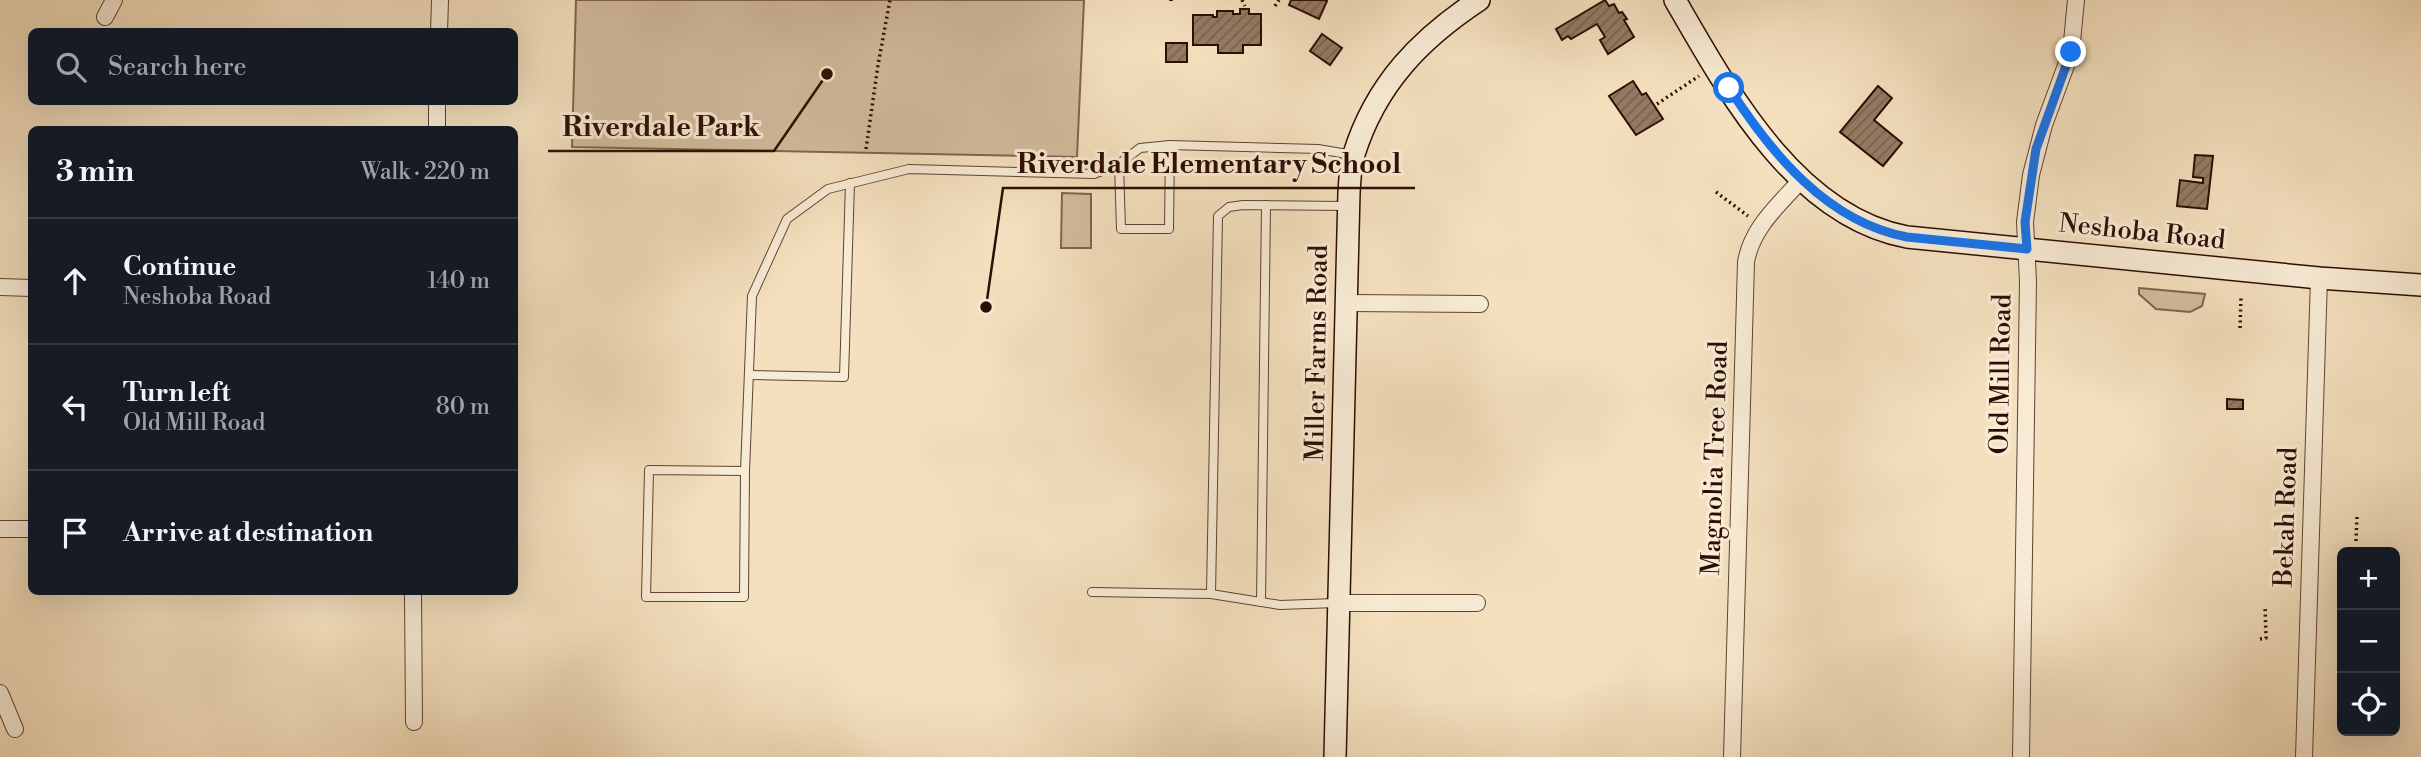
<!DOCTYPE html>
<meta charset="utf-8">
<style>
:root{--surface:#171b24;--page:#242831;--text:#f1f3f6;--muted:#9ea1a6;--line:#363941}
body{margin:0;font-family:"Libre Bodoni",serif;background:var(--page);color:var(--text)}
.controls{position:absolute;right:21px;bottom:21px;display:grid;overflow:hidden;border-radius:10px;box-shadow:0 7px 28px #0002}
.controls button{width:63px;height:63px;display:grid;place-items:center;padding:0;border:0;border-bottom:2px solid var(--line);background:var(--surface);color:var(--text);font:35px sans-serif}
.stop{position:absolute;width:21px;height:21px;margin:-16px;border:5px solid #1a73e8;border-radius:50%;background:#fff}
.stop.end{background:#1a73e8;border-color:#fff;box-shadow:0 2px 7px #0008}
.list{margin:0;padding:0;list-style:none}
h2{display:flex;justify-content:space-between;align-items:center;height:91px;margin:0;padding:0 28px;font-size:30px}
h2 small{font-size:23px;font-weight:400;color:var(--muted)}
.list li{display:grid;grid-template-columns:46px 1fr auto;gap:21px;align-items:center;box-sizing:border-box;height:126px;padding:0 28px;border-top:2px solid var(--line)}
.list b{display:block;font-size:26px;white-space:nowrap}
.list p{margin:0;font-size:23px;white-space:nowrap;color:var(--muted)}
.list em{font-size:23px;font-style:normal;color:var(--muted)}
.icon{flex:none;width:38px;height:38px;fill:none;stroke:currentColor;stroke-width:2;stroke-linecap:round;stroke-linejoin:round}
.map{position:relative;flex:none;width:2421px;height:757px;overflow:hidden}
.search{position:absolute;background:var(--surface);box-shadow:0 7px 28px #0002;left:28px;top:28px;width:490px;height:77px;display:flex;align-items:center;gap:18px;box-sizing:border-box;padding:0 24px;border-radius:10px;color:var(--muted);font-size:26px}
.panel{position:absolute;background:var(--surface);box-shadow:0 7px 28px #0002;left:28px;top:126px;width:490px;height:469px;border-radius:10px}
.map>svg:first-child{display:block}
.green{fill:#d2bc9e;stroke:#806450;stroke-width:2}
.building{fill:url(#building-hatch);stroke:#2d0d03;stroke-width:2}
.lines{fill:none;stroke-linecap:round;stroke-linejoin:round}
.lane-casing{stroke:#5f4232;stroke-width:10}
.street-casing{stroke:#5f4232;stroke-width:18}
.secondary-casing{stroke:#2d0d03;stroke-width:24}
.path{stroke:#2d0d03;stroke-width:3.5;stroke-dasharray:2 3.5;stroke-linecap:butt}
.lane{stroke:#f8ebd5;stroke-width:8}
.street{stroke:#f8ebd5;stroke-width:16}
.secondary{stroke:#f8ebd5;stroke-width:21}
.route{stroke:#1a73e8;stroke-width:9}
.labels{text-anchor:middle;dominant-baseline:central;stroke-width:6;stroke-linejoin:round;paint-order:stroke}
.street-label{font-size:26px;fill:#2d0d03;stroke:#f8ebd5}
.leader{fill:none;stroke:#2d0d03;stroke-width:2.5}
.callout-dot{fill:#2d0d03;stroke:#f8ebd5;stroke-width:2.5}
.callout-label{font-size:28px;text-anchor:middle;font-weight:bold;fill:#2d0d03;stroke:#f8ebd5;stroke-width:6;stroke-linejoin:round;paint-order:stroke}
</style>
<div class="map">
<svg width="2421" height="757" viewBox="0 0 2421 757">
<defs>
<pattern id="building-hatch" width="6" height="6" patternUnits="userSpaceOnUse" patternTransform="scale(1.75)"><rect width="6" height="6" fill="#947b64"/><path d="M-1 1l2-2M0 6l6-6M5 7l2-2" fill="none" stroke="#796350"/></pattern>
</defs>
<rect width="100%" height="100%" fill="#f4e0be"/>
<filter id="stains"><feTurbulence type="fractalNoise" baseFrequency=".00286" numOctaves="4"/><feColorMatrix values="0 0 0 0 .2 0 0 0 0 .09 0 0 0 0 .02 0 0 0 .5 -.17"/></filter>
<radialGradient id="worn" r=".72"><stop offset=".6" stop-color="#630" stop-opacity="0"/><stop offset="1" stop-color="#630" stop-opacity=".3"/></radialGradient>
<g class="green">
<polygon points="576,0 1084,0 1077,157 572,147"/>
<polygon points="1062,193 1091,194 1091,248 1061,248"/>
<polygon points="2139,288 2205,294 2202,306 2190,312 2156,309 2139,294"/>
</g>
<g class="building">
<polygon points="1291,0 1324,0 1327,1 1319,19 1289,5"/>
<polygon points="1605,0 1609,6 1614,4 1619,13 1622,12 1627,19 1624,20 1634,37 1608,54 1600,40 1605,37 1597,24 1571,39 1568,36 1562,40 1556,29"/>
<polygon points="1240,9 1249,9 1249,14 1261,14 1261,45 1243,45 1243,53 1218,53 1218,45 1193,45 1193,15 1213,15 1213,17 1217,17 1217,11 1233,11 1233,14 1240,14"/>
<polygon points="1322,34 1342,48 1330,65 1310,51"/>
<rect x="1166" y="43" width="21" height="19"/>
<polygon points="1633,81 1642,95 1646,93 1663,119 1636,135 1609,96"/>
<polygon points="1878,86 1892,98 1874,120 1902,143 1883,166 1840,132"/>
<polygon points="2195,155 2213,156 2207,209 2177,206 2180,180 2203,183 2203,178 2193,177"/>
<polygon points="2227,399 2243,400 2243,409 2227,409"/>
</g>
<g class="lines">
<g class="lane-casing">
<g id="lane">
<polyline points="1119,164 1121,229 1169,229 1170,145"/>
<polyline points="749,375 844,377 850,183"/>
<polyline points="745,471 744,597 646,597 649,470 745,471 752,296 787,219 828,189 909,169 1094,174 1119,164 1140,148 1170,145 1318,149 1353,155"/>
<polyline points="1092,592 1211,594"/>
<polyline points="1261,602 1266,205"/>
<polyline points="1336,603 1280,605 1211,594 1218,216 1229,207 1243,205 1346,206"/>
</g>
</g>
<g class="street-casing">
<g id="street">
<polyline points="105,17 114,0"/>
<polyline points="439,32 440,0"/>
<polyline points="437,130 437,102"/>
<polyline points="0,287 32,288"/>
<polyline points="1347,303 1480,304"/>
<polyline points="0,529 32,529"/>
<polyline points="413,592 414,722"/>
<polyline points="1339,603 1477,603"/>
<polyline points="0,693 15,729"/>
<path d="M 1732,757 L 1746,262 C 1752,227 1779,205 1801,180"/>
<polyline points="2021,757 2028,281 2025,222 2031,175 2044,125 2071,52 2076,0"/>
<polyline points="2304,757 2319,278"/>
</g>
</g>
<g class="secondary-casing">
<g id="secondary">
<path d="M 1675,0 C 1727,90 1795,216 1907,237 L 2319,278 L 2421,285"/>
<path d="M 1335,757 L 1349,192 C 1350,180 1350,165 1354,154 C 1376,84 1420,39 1479,0"/>
</g>
</g>
<g class="path">
<polyline points="1171,0 1171,1"/>
<polyline points="1242,0 1245,6"/>
<polyline points="1275,6 1279,0"/>
<polyline points="1657,104 1699,76"/>
<polyline points="866,149 878,65 890,0"/>
<polyline points="1716,192 1748,216"/>
<polyline points="2240,328 2241,296"/>
<polyline points="2356,541 2357,516"/>
<polyline points="2260,639 2266,638 2265,606"/>
</g>
<use href="#lane" class="lane"/>
<use href="#street" class="street"/>
<use href="#secondary" class="secondary"/>
</g>
<g class="lines">
<path class="route" d="M 1729,88 C 1771,153 1827,222 1907,237 L 2027,249 L 2025,222 L 2036,149 L 2071,52"/>
</g>
<g class="labels">
<g class="street-label">
<text transform="translate(2142 232) rotate(6)">Neshoba Road</text>
<text transform="translate(1317 353) rotate(-89)">Miller Farms Road</text>
<text transform="translate(2001 374) rotate(-89)">Old Mill Road</text>
<text transform="translate(1715 458) rotate(-88)">Magnolia Tree Road</text>
<text transform="translate(2286 517) rotate(-88)">Bekah Road</text>
</g>
</g>
<path class="leader" d="M827 74L774 151H548M986 307L1003 188H1415"/>
<g class="callout-dot">
<circle cx="827" cy="74" r="7"/>
<circle cx="986" cy="307" r="7"/>
</g>
<g class="callout-label">
<text x="661" y="136">Riverdale Park</text>
<text x="1209" y="173">Riverdale Elementary School</text>
</g>
<rect width="100%" height="100%" filter="url(#stains)"/>
<rect width="100%" height="100%" fill="url(#worn)"/>
</svg>
<div class="controls">
<button>+</button>
<button>−</button>
<button><svg class="icon" aria-label="locate" viewBox="0 0 24 24"><circle cx="12" cy="12" r="6"/><path d="M12 2v4M12 18v4M2 12h4M18 12h4"/></svg></button>
</div>
<div class="stop" style="left:1729px;top:88px"></div>
<div class="stop end" style="left:2071px;top:52px"></div>
<div class="search"><svg class="icon" aria-label="search" viewBox="0 0 24 24"><circle cx="10" cy="10" r="6"/><path d="M15 15l6 6"/></svg>Search here</div>
<section class="panel">
<h2>3 min<small>Walk · 220 m</small></h2>
<ul class="list">
<li><svg class="icon" aria-label="ahead" viewBox="0 0 24 24"><path d="M12 20V5M6 11l6-6 6 6"/></svg><div><b>Continue</b><p>Neshoba Road</p></div><em>140 m</em></li>
<li><svg class="icon" aria-label="left" viewBox="0 0 24 24"><path d="M17 20v-9H6M10 6l-5 5 5 5"/></svg><div><b>Turn left</b><p>Old Mill Road</p></div><em>80 m</em></li>
<li><svg class="icon" aria-label="arrive" viewBox="0 0 24 24"><path d="M6 21V4h12l-3 4 3 4H6"/></svg><div><b>Arrive at destination</b></div></li>
</ul>
</section>
</div>
